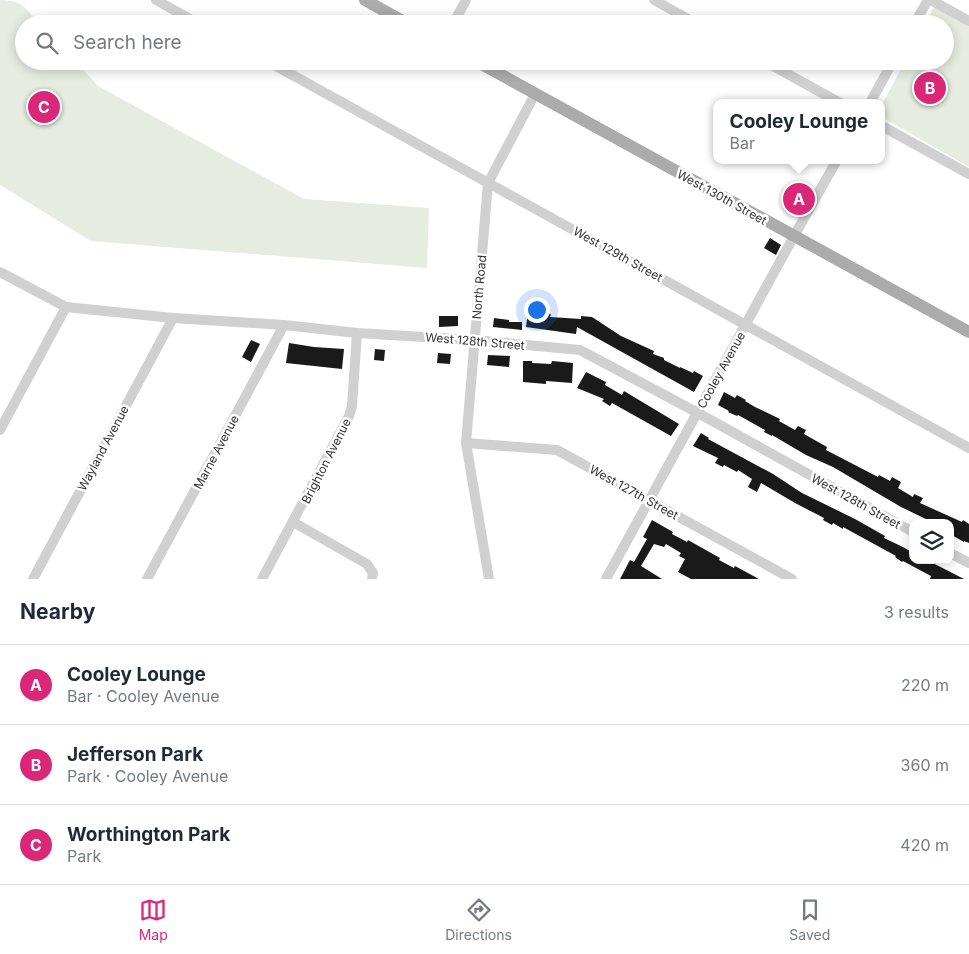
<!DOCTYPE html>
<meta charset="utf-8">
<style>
:root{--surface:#fff;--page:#f6f6f7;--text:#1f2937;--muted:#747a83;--line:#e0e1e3;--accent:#db2777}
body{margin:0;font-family:Inter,sans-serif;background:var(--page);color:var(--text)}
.controls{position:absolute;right:15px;bottom:15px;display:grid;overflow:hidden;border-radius:10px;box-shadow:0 2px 12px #0003}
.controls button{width:45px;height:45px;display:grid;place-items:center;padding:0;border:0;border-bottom:1px solid var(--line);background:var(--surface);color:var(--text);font:25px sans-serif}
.you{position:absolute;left:536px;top:309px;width:18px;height:18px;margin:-12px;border:4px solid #fff;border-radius:50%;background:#1a73e8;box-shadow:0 0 0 8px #1a73e833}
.badge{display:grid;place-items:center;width:32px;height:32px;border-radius:50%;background:var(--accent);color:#fff;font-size:16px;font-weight:700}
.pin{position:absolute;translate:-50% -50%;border:2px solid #fff;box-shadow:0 1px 5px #0006}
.popup{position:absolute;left:713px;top:99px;width:172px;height:65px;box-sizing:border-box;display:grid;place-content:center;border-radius:10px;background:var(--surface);filter:drop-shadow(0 1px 4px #0005);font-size:16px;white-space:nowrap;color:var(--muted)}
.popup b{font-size:19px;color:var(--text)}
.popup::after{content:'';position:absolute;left:50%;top:100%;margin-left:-10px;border:10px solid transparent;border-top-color:var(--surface)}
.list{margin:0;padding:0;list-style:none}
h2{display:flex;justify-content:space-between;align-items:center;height:65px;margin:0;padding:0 20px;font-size:21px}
h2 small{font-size:16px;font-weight:400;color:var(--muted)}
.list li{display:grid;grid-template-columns:32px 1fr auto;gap:15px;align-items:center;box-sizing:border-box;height:80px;padding:0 20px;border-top:1px solid var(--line)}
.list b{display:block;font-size:19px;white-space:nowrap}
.list p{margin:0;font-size:16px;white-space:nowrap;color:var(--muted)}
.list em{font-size:16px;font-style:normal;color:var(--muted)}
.icon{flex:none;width:28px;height:28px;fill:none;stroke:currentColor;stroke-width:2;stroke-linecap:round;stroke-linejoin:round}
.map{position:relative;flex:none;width:969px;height:579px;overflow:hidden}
.search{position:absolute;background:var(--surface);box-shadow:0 2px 12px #0003;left:15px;right:15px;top:15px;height:55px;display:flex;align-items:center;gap:12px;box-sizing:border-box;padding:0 18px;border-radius:28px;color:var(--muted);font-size:19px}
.sheet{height:305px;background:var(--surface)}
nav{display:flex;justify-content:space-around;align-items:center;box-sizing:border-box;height:70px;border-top:1px solid var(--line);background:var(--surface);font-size:14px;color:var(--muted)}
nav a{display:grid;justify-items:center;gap:2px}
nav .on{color:var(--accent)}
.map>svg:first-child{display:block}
.green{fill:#e6ecdf}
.building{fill:#1a1a1a}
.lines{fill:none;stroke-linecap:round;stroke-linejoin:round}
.minor{stroke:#d0d0d0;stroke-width:10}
.major{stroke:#ababab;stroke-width:12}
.labels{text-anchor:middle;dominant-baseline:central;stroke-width:5;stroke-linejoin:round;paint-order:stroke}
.street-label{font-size:12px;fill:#333;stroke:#fff}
</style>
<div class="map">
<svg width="969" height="579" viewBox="0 0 969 579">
<rect width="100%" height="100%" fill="#fff"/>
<g class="green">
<path d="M 0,0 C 23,0 25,8 40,24 L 24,24 L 24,61 L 75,61 L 98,86 L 304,199 L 429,208 L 427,268 L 91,241 L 0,185 Z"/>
<polygon points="934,7 969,26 969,167 882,117 882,105 905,61 945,61 945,24 925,24"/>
</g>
<g class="building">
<polygon points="801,187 808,191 807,193 809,194 798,215 786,209 797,188 799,189"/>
<polygon points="770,238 781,245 776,255 764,248"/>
<polygon points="528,311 551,314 550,317 581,319 581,316 592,317 621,336 654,351 653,354 664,358 664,360 680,368 680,367 693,373 694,371 703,376 694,392 577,327 576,334 526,327"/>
<polygon points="439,316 458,316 458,326 439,327"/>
<polygon points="494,318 509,320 509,322 522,322 522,330 493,327"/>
<polygon points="251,340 260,344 251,362 242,357"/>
<polygon points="289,343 314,347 344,349 342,369 286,363"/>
<polygon points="375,349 385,350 384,361 374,360"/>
<polygon points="438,353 451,354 450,364 437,363"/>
<polygon points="488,355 510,356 509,367 487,365"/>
<polygon points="523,361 532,361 532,363 551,364 552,361 573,363 572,383 546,381 546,384 523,382"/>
<polygon points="586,372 606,382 605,385 622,395 624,391 679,424 671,436 612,403 610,406 602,401 604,399 577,388"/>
<polygon points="724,392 735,398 737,395 746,400 745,401 755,407 780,419 779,421 795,430 798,426 806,430 804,434 827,447 826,450 878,477 879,475 890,481 892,477 901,482 898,488 913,497 914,494 923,498 920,503 962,522 963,520 969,524 969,543 964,541 964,542 950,534 950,523 929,523 930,521 901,507 833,467 806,455 772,435 772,436 764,432 765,430 738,415 737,416 728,412 729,411 718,405"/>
<polygon points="701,433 709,438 708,439 773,474 802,493 855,519 885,536 884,538 903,547 913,553 913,560 927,560 964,579 930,579 931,576 903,561 902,562 895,557 896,556 843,527 843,529 833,523 832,525 823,520 824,518 795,503 761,483 757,492 748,487 752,479 738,470 737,472 724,465 723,467 715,463 718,458 693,446"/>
<polygon points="652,520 673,532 672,534 687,542 688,540 720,558 719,560 734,568 735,566 759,579 691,579 678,572 685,559 679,556 681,553 666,544 664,547 654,544 641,566 662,579 620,579 630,560 634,562 647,539 643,537"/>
</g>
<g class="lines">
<g class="minor">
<polyline points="156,0 199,24"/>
<polyline points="654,0 697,24"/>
<polyline points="931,0 969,21"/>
<polyline points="453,24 466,0"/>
<polyline points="914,24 928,0"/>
<polyline points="267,61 969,448"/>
<polyline points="764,61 840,103"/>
<polyline points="870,103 893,61"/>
<polyline points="882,126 969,174"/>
<polyline points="0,272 66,307 173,318 284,325 357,333 474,340 580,350 698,413 913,532"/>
<polyline points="0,430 66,307"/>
<polyline points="466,443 557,450 792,579"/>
<polyline points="293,522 367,564 373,573 372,579"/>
<polyline points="950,553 969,563"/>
<polyline points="33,579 173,318"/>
<polyline points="147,579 284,325"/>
<polyline points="262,579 349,416 352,406 357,333"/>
<polyline points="489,579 466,443 488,183 535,94"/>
<polyline points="606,579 794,236 837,160"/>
</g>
<g class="major">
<polyline points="365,0 408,24"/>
<polyline points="476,61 969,332"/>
</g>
</g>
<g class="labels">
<g class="street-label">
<text transform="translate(722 197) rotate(29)">West 130th Street</text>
<text transform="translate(618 254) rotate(29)">West 129th Street</text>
<text transform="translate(479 287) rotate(-85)">North Road</text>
<text transform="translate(475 341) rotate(5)">West 128th Street</text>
<text transform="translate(721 370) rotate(-61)">Cooley Avenue</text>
<text transform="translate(103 448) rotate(-62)">Wayland Avenue</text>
<text transform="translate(216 452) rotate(-62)">Marne Avenue</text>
<text transform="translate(326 461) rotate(-63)">Brighton Avenue</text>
<text transform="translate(634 492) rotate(29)">West 127th Street</text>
<text transform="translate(856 501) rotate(29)">West 128th Street</text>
</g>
</g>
</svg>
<div class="controls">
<button><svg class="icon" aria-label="layers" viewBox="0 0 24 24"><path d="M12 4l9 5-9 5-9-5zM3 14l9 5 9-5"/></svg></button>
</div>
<div class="you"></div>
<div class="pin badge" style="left:799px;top:199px">A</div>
<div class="popup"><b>Cooley Lounge</b>Bar</div>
<div class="pin badge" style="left:930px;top:88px">B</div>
<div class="pin badge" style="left:44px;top:107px">C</div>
<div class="search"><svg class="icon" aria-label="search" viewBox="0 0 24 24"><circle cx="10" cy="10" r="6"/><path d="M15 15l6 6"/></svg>Search here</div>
</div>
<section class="sheet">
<h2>Nearby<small>3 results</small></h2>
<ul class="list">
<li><span class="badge">A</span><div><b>Cooley Lounge</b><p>Bar · Cooley Avenue</p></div><em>220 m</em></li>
<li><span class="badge">B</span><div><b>Jefferson Park</b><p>Park · Cooley Avenue</p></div><em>360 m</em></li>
<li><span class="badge">C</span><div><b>Worthington Park</b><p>Park</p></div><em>420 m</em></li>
</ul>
</section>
<nav>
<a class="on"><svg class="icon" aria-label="map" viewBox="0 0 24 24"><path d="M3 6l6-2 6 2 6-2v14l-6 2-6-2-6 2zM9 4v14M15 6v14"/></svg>Map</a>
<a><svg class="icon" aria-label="directions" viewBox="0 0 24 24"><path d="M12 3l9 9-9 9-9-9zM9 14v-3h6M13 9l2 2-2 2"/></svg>Directions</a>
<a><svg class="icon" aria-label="saved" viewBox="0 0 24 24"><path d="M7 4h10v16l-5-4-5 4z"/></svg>Saved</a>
</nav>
